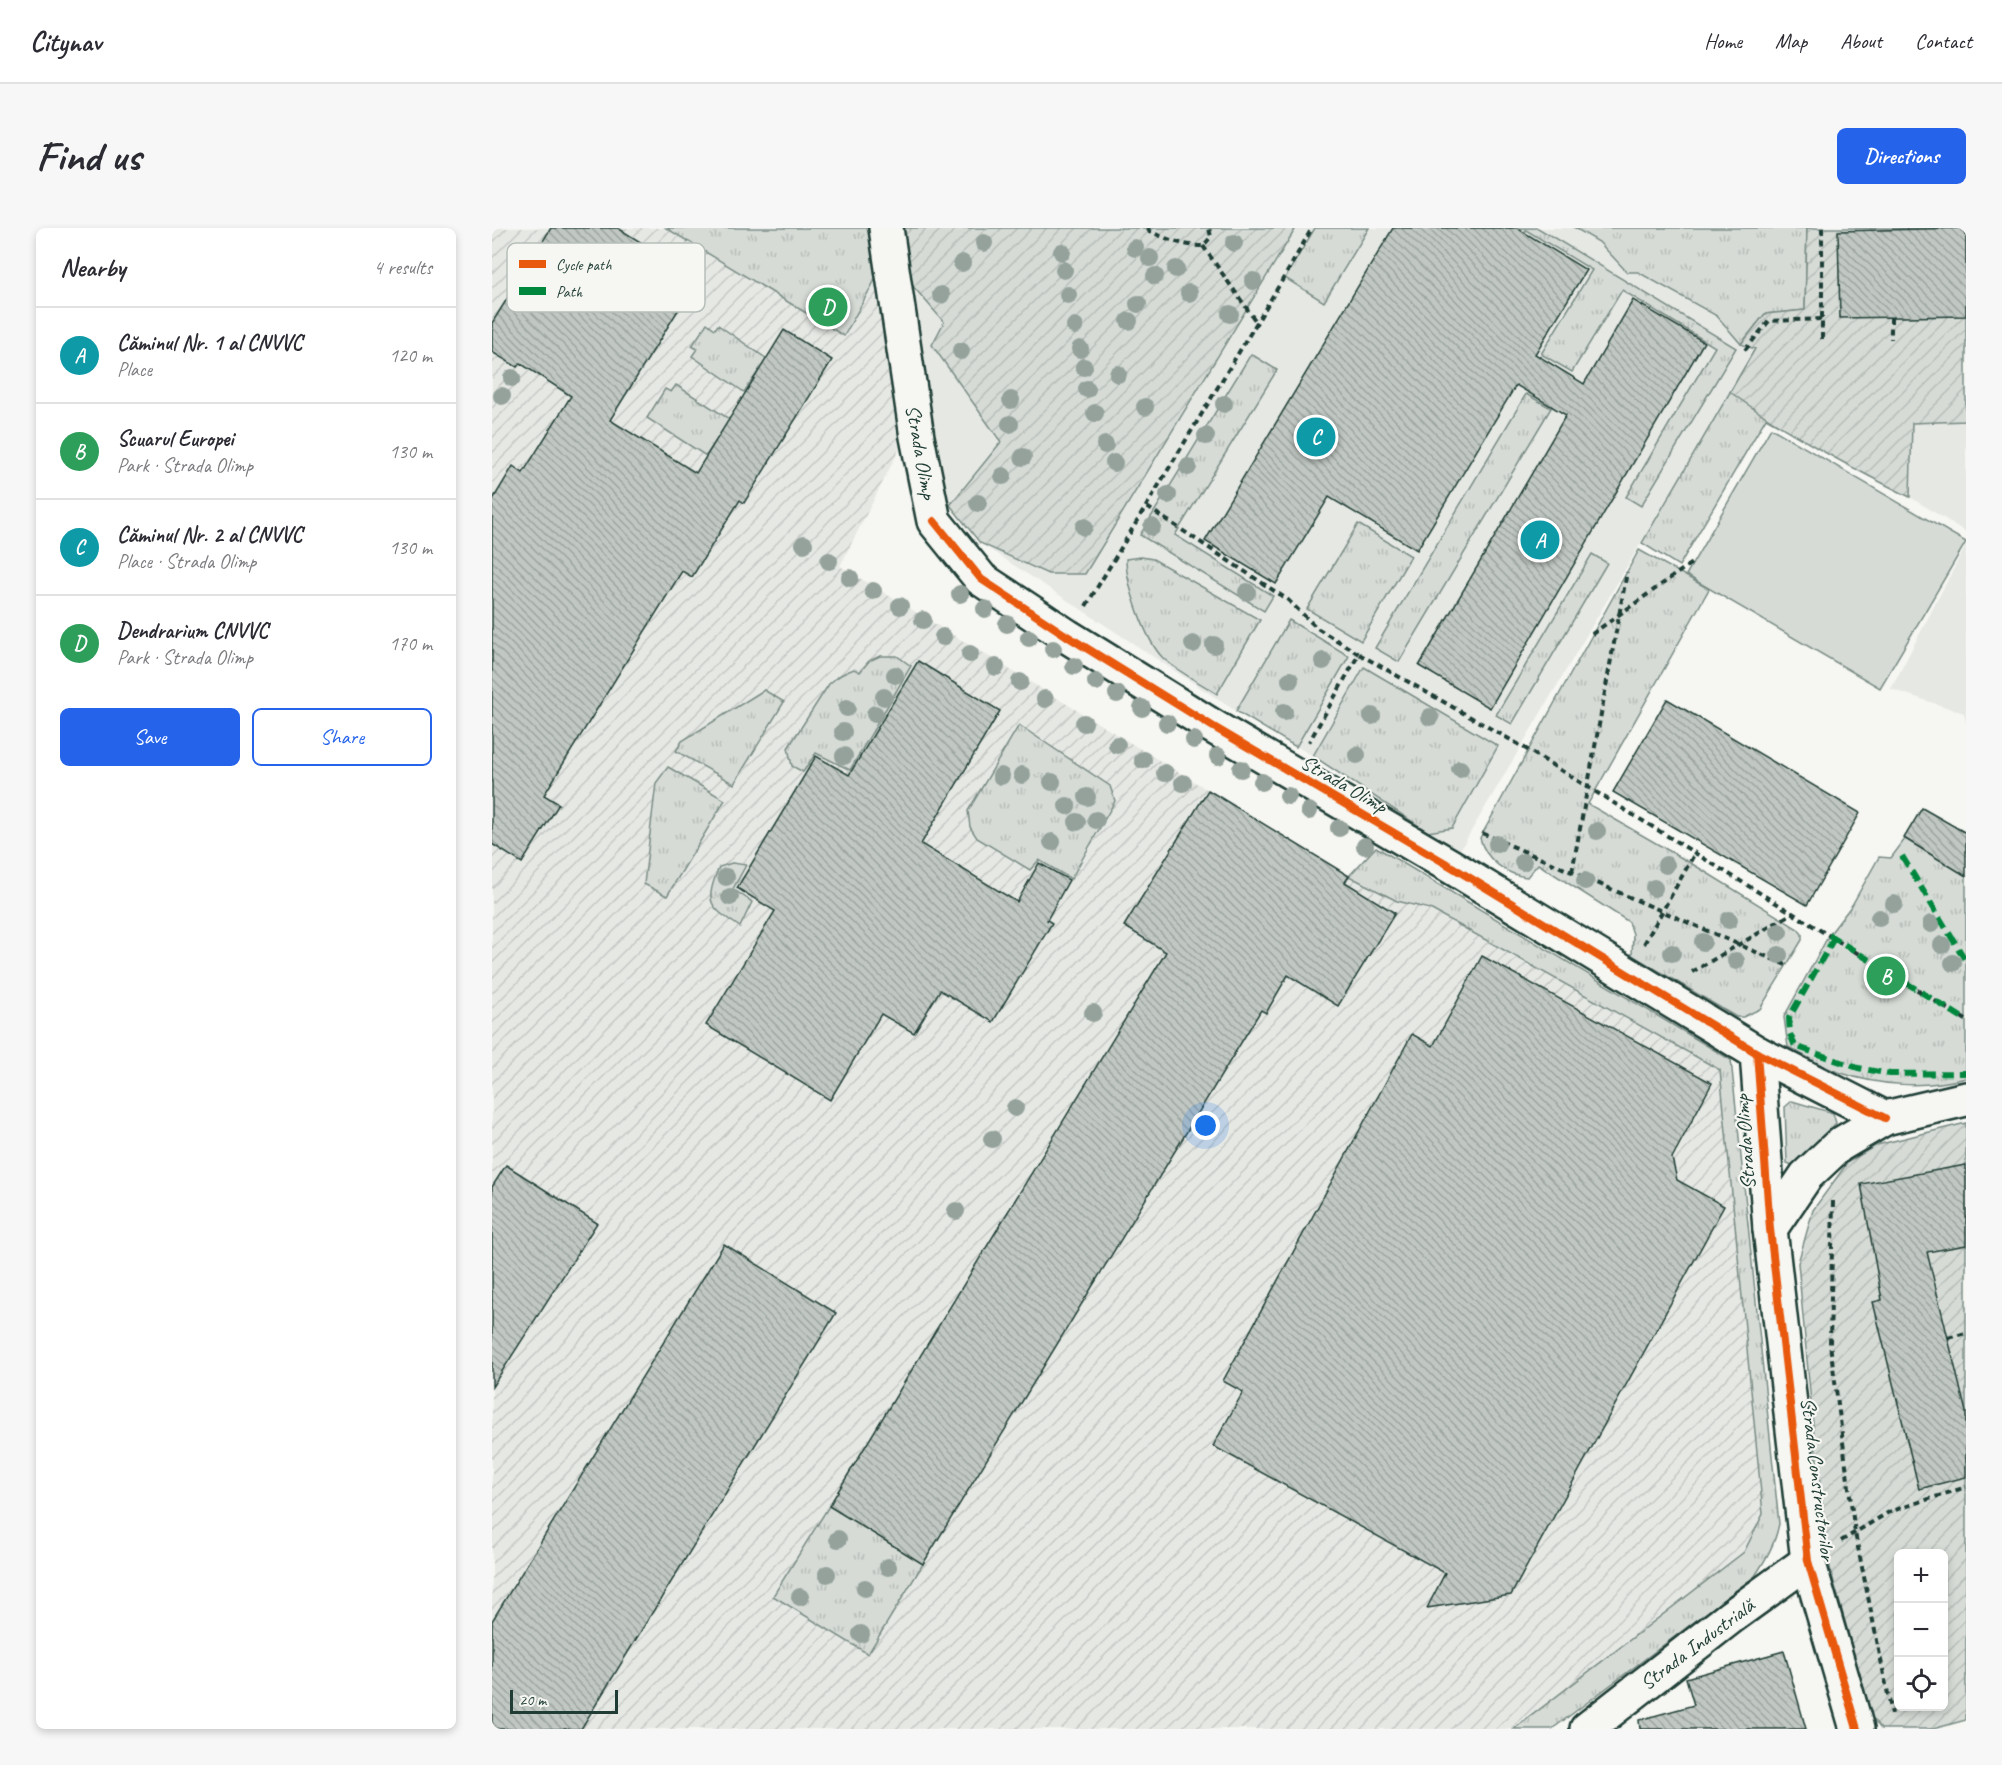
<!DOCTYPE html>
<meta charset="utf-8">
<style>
:root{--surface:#fff;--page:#f7f7f7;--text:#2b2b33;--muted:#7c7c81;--line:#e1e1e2;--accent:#2563eb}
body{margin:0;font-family:Caveat,sans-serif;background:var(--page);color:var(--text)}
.controls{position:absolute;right:18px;bottom:18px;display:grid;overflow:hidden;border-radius:9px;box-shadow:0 3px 9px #0003}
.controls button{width:54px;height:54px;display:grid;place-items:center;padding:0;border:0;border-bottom:2px solid var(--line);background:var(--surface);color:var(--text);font:30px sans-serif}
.scale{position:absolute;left:18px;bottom:15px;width:108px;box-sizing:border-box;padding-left:6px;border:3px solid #1f3d34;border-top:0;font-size:16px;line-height:21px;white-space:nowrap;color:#1f3d34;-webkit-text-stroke:4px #f6f6f2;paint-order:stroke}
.you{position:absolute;left:714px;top:898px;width:21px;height:21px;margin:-15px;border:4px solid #fff;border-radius:50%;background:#1a73e8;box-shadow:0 0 0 9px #1a73e833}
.badge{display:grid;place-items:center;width:39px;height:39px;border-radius:50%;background:var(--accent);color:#fff;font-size:20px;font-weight:700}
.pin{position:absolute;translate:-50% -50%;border:3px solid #fff;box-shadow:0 2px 6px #0006}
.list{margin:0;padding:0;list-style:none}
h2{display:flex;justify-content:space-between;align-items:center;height:78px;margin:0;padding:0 24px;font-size:26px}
h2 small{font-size:20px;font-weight:400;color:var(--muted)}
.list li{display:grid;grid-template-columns:39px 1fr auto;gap:18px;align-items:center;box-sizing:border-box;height:96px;padding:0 24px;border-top:2px solid var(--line)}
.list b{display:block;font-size:22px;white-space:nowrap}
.list p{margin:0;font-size:20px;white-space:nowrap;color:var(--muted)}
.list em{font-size:20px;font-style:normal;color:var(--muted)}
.actions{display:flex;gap:12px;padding:18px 24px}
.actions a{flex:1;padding:14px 0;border:2px solid var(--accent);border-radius:9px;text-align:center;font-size:21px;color:var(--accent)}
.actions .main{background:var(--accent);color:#fff}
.icon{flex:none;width:33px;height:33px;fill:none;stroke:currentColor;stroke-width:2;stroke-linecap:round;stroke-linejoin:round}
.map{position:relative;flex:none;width:1474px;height:1501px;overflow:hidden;border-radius:9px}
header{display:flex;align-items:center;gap:36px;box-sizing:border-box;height:84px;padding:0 30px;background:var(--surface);border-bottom:2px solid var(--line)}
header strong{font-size:28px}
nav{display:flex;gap:33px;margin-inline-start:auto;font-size:21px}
.intro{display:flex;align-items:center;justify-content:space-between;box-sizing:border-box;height:144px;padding:0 36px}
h1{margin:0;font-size:42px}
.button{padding:15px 27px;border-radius:9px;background:var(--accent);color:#fff;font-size:21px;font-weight:700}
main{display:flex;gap:36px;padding:0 36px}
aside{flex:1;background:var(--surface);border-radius:9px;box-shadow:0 3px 9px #0003}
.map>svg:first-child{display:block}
.built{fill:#e6e8e4}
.industrial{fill:url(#industrial-furrows)}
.grass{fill:url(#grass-tufts);stroke:#7a8c85;stroke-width:1.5}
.garden{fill:url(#garden-furrows);stroke:#7a8c85;stroke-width:1.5;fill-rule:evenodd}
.pitch{fill:#d6dbd6;stroke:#7a8c85;stroke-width:1.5}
.building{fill:url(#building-back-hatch);stroke:#1f3d34;stroke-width:1.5}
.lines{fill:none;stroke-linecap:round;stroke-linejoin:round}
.minor-casing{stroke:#1f3d34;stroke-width:38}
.path{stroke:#1f3d34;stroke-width:4;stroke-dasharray:6 4.5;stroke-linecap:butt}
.minor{stroke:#f6f6f2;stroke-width:33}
.quiet{stroke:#00873e;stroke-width:6;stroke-dasharray:12 6;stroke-linecap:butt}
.cycleway-casing{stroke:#f6f6f2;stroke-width:11}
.cycleway{stroke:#e8590c;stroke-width:8}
.tree{fill:#94a29b}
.labels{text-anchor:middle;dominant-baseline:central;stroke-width:4.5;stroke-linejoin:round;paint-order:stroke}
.street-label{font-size:21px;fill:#1f3d34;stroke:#f6f6f2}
.key{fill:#f6f6f2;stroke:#b6beb9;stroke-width:1.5}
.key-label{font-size:16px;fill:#1f3d34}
</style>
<header>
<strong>Citynav</strong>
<nav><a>Home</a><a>Map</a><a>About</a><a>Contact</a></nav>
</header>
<div class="intro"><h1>Find us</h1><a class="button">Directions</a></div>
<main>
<aside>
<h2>Nearby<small>4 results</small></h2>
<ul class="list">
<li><span class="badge" style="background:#0f9aa8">A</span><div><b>Căminul Nr. 1 al CNVVC</b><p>Place</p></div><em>120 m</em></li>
<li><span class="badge" style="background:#2e9e5b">B</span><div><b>Scuarul Europei</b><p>Park · Strada Olimp</p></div><em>130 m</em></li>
<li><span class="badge" style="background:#0f9aa8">C</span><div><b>Căminul Nr. 2 al CNVVC</b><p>Place · Strada Olimp</p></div><em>130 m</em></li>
<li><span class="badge" style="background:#2e9e5b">D</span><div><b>Dendrarium CNVVC</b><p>Park · Strada Olimp</p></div><em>170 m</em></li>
</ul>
<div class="actions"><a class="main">Save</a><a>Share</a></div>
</aside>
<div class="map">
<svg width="1474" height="1501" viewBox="0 0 1474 1501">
<defs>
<pattern id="industrial-furrows" width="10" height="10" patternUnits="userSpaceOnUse" patternTransform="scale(1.5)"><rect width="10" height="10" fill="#e6e8e4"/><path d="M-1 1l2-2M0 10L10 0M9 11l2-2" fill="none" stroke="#c5c8c4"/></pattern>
<pattern id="grass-tufts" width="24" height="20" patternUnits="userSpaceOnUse" patternTransform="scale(1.5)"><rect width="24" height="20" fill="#d6dbd6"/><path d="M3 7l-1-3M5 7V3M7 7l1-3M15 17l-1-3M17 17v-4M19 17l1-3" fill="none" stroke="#b7bdb8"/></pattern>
<pattern id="garden-furrows" width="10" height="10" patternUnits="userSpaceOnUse" patternTransform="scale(1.5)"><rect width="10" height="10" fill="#d6dbd6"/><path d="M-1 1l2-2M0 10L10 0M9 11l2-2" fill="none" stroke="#b7bdb8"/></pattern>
<pattern id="building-back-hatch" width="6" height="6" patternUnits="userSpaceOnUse" patternTransform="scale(1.5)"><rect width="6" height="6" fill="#c1c8c3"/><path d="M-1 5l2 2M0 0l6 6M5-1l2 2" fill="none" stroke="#9ca49f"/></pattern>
</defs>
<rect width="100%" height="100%" fill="#f6f6f2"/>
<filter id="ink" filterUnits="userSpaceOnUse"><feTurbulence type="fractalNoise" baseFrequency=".0167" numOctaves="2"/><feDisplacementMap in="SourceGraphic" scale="12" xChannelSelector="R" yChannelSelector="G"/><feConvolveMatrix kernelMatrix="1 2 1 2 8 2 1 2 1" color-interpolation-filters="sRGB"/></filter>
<g filter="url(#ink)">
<g class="built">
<polygon points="405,0 1315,0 1249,116 1263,121 968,622 936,603 821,528 744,483 488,315 458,277 413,49"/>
<polygon points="1474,193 1474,304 1418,269 1420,194"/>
<polygon points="1474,317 1474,495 1472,485 1399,461"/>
</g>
<polygon class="industrial" points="0,0 377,0 407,222 348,338 857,648 905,673 938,681 1228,842 1271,1286 1252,1324 1022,1501 0,1501"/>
<g class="grass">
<polygon points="174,0 376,0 384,50 352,108"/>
<polygon points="823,0 877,0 832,74 793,50"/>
<polygon points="1009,0 1046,0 1244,120 1149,278 1134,269 1223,119 1130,62 1080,144 1049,126 1100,42 1034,2 984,83"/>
<polygon points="1083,0 1315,0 1313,82 1273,86 1249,116 1225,88 1146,44 1135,44 1107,14"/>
<polygon points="215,95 223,101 226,97 275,131 252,164 200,128 205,121 200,118"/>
<polygon points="1276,99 1379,249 1274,190 1187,338 1150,315"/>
<polygon points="759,126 785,142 683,307 781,368 772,383 648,307"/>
<polygon points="184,157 242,194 234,197 214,228 155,190 173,161 179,164"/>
<polygon points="1034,166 1059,180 907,434 883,420"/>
<polygon points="866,296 919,328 869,413 815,381"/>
<path d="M 1147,322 L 1217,361 L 1096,576 L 1207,640 L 1306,701 L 1310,706 L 1310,712 L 1268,781 L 1251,789 L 1244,789 L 1140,727 L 1141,706 L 1137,694 L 1046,636 L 1035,649 C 1014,647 993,631 988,610 Z"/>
<polygon points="1100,326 1115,335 1020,496 1004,487"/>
<path d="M 649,329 L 661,331 L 768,392 L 725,466 C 707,454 686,444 671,430 C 653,412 634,356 634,331 Z"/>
<polygon points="797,392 857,428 804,519 744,483"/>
<path d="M 388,428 L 405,428 L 419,438 L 358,542 L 324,525 L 311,544 L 300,538 L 296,520 L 337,456 C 345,448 352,445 362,441 L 368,444 L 377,433 Z"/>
<polygon points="872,439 1006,518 960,600 936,604 821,528"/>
<polygon points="272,462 292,474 242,556 184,523 190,513"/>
<polygon points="527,497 618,558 623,573 579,651 547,632 538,642 485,610 478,599 476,583"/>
<polygon points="176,539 233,572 175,668 152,656 164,555"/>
<path d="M 1413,611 L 1474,648 L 1474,850 C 1432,861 1387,858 1346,844 C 1329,838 1312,827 1296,819 L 1292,789 L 1337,707 L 1360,677 L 1387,629 L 1399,630 Z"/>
<path d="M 884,619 L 1239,832 L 1287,1296 C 1283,1316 1274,1331 1263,1348 L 1060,1501 L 1022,1501 L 1252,1324 L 1271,1286 L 1228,842 L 938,681 L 905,673 L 857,648 Z"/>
<path d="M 240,635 L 254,637 L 241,661 L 260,674 L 248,699 C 217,678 212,676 227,639 Z"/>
<polygon points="1300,873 1341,885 1344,895 1303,938 1295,935 1293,879"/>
<polygon points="337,1278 431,1336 376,1426 281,1368"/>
</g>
<g class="garden">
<polygon points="405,0 804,0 593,346 556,346 488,315 458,277 509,214 440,117 452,94 413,49"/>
<path d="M 1315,0 L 1474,0 L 1474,193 L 1420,195 L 1418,269 C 1356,238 1294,205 1238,164 L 1263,121 L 1249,116 L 1273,86 L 1313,82 Z"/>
<path d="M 1474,895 L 1474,1492 L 1441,1501 L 1389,1501 L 1380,1490 L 1338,1340 L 1322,1207 L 1306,1035 L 1321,982 L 1356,934 L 1385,917 ZM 1406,1326 L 1452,1326 L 1452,1478 L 1406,1478 Z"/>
</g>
<polygon class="pitch" points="1279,200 1474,314 1388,460 1194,347"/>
<g class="building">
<polygon points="59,0 126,0 206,50 118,192 204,245 292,102 340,132 252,275 248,272 200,349 190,343 52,567 67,576 30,635 0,616 0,273 21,238 31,245 79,168 28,135 25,139 0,124 0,95"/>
<polygon points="901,0 1025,0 1094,42 1043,126 1092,156 1141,72 1212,114 998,480 927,438 1074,187 1024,157 925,322 837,269 784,356 713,313"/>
<polygon points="1474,0 1474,88 1348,90 1346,3"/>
<polygon points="426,433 508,483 429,616 525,674 547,635 577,652 555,692 560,695 501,794 448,762 422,805 389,786 338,872 214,797 283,683 245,660 324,528 357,547"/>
<polygon points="1175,471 1368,585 1315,677 1121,564"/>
<polygon points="716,562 857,648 853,654 903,685 846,778 796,747 774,785 769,782 431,1336 337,1278 674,724 632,698"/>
<polygon points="1430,580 1474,605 1474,648 1412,610"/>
<polygon points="990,728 1220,855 1180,930 1185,952 1232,978 1019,1367 935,1380 953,1345 721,1218 751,1164 731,1153 920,806 941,818"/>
<polygon points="14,937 105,995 0,1159 0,959"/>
<polygon points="1474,937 1474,1017 1435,1024 1474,1184 1474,1249 1427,1261 1381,1074 1390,1072 1369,956"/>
<polygon points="232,1016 344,1085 89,1501 0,1501 0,1393"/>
<polygon points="1292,1423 1314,1501 1148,1501 1147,1492 1202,1477 1194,1450"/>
</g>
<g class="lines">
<g class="minor-casing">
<g id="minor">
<polyline points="394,0 425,209 442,293 489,351 575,408 720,498 960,639 1265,825 1393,890"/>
<polyline points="1265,825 1278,1001 1316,1333 1365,1501"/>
<polyline points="1278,1001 1314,948 1347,917 1393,890 1474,871"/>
<polyline points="1095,1501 1240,1388 1316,1333"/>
</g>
</g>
<g class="path">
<path d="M 656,0 L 657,3 C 675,11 691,18 711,18 L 719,9 L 717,0"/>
<polyline points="711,18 765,95"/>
<polyline points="1399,89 1399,111"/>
<polyline points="1330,111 1330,0"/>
<polyline points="1253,122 1277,93 1330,91"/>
<polyline points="655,279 796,372 825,400 867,426 817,514"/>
<polyline points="594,378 797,41 820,0"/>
<polyline points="1100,406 1201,334"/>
<polyline points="867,426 1026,516 1474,792"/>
<polyline points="990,605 1294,737"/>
<polyline points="1080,644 1135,344"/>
<polyline points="1152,716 1203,625"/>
<polyline points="1200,744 1301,685"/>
<polyline points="1341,973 1338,1116 1363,1305 1400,1486"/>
<polyline points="1456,1110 1474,1105"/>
<polyline points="1349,1313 1397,1284 1474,1259"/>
</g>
<use href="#minor" class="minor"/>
<g class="quiet">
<polyline points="1410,628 1474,733"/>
<polyline points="1337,707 1474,792"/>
<polyline points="1342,710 1297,790 1298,806 1303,818 1366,840 1398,846 1474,845"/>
</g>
<g class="cycleway-casing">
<g id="cycleway">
<polyline points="442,293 489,351 575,408 720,498 960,639 1265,825 1393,890"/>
<polyline points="1265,825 1278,1001 1316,1333 1365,1501"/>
</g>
</g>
<use href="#cycleway" class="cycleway"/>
</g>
<g class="tree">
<circle cx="492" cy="15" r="9"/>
<circle cx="742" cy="15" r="9"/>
<circle cx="643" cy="20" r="9"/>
<circle cx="570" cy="24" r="9"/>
<circle cx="658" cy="30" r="9"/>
<circle cx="470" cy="35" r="9"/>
<circle cx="684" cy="41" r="9"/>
<circle cx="572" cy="42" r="9"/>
<circle cx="663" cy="48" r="9"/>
<circle cx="761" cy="53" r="9"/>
<circle cx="697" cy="65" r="9"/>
<circle cx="449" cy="67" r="9"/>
<circle cx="576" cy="67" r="9"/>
<circle cx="646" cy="76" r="9"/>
<circle cx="738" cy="86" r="9"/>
<circle cx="637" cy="93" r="9"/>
<circle cx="583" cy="98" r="9"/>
<circle cx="588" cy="121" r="9"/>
<circle cx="469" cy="123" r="9"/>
<circle cx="592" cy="139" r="9"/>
<circle cx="626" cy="146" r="9"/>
<circle cx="20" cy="150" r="9"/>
<circle cx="595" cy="161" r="9"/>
<circle cx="10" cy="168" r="9"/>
<circle cx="519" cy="172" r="9"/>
<circle cx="732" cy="176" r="9"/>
<circle cx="653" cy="179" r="9"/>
<circle cx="603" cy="185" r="9"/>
<circle cx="518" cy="196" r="9"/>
<circle cx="714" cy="208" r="9"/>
<circle cx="613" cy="217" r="9"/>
<circle cx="531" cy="229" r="9"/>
<circle cx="622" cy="235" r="9"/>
<circle cx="696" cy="239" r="9"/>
<circle cx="511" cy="248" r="9"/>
<circle cx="676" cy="267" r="9"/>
<circle cx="486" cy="275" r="9"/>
<circle cx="592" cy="299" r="9"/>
<circle cx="660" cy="299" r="9"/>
<circle cx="312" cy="316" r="9"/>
<circle cx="337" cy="333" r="9"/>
<circle cx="358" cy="350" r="9"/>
<circle cx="381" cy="363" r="9"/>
<circle cx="755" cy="364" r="9"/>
<circle cx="468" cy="366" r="9"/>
<circle cx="408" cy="378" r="9"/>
<circle cx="493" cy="381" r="9"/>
<circle cx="431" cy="392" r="9"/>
<circle cx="515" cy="396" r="9"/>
<circle cx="451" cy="409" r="9"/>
<circle cx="537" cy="410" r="9"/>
<circle cx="701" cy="416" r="9"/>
<circle cx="722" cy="417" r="9"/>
<circle cx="561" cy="421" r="9"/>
<circle cx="478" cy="426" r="9"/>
<circle cx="831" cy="433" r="9"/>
<circle cx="582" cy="438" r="9"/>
<circle cx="504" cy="439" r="9"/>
<circle cx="403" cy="447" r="9"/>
<circle cx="798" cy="452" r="9"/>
<circle cx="528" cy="454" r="9"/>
<circle cx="604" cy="454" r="9"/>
<circle cx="625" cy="466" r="9"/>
<circle cx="392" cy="469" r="9"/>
<circle cx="553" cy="471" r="9"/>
<circle cx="355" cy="480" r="9"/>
<circle cx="650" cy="480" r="9"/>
<circle cx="792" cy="484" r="9"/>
<circle cx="383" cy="486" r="9"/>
<circle cx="880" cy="488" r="9"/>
<circle cx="938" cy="489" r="9"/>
<circle cx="592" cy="495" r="9"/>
<circle cx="675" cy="495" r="9"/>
<circle cx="351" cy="504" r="9"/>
<circle cx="702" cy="512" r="9"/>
<circle cx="625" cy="517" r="9"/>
<circle cx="865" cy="527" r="9"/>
<circle cx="352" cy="528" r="9"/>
<circle cx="726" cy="528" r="9"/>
<circle cx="651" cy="532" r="9"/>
<circle cx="749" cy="541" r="9"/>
<circle cx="968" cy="541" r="9"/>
<circle cx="673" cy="545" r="9"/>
<circle cx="530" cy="547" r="9"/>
<circle cx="509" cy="548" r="9"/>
<circle cx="560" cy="554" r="9"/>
<circle cx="770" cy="554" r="9"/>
<circle cx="691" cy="555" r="9"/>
<circle cx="796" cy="568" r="9"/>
<circle cx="595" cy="569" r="9"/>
<circle cx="575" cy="578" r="9"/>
<circle cx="817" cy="583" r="9"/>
<circle cx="604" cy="592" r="9"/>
<circle cx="585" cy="594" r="9"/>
<circle cx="847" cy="600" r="9"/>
<circle cx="1105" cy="603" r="9"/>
<circle cx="560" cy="614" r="9"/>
<circle cx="1005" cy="616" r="9"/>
<circle cx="873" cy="618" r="9"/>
<circle cx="1031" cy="634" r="9"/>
<circle cx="1174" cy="637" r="9"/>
<circle cx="234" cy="649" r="9"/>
<circle cx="1093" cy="653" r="9"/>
<circle cx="1162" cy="660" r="9"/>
<circle cx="238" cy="669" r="9"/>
<circle cx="1402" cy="676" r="9"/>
<circle cx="1387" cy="690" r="9"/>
<circle cx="1237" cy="692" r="9"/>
<circle cx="1439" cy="696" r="9"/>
<circle cx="1287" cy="704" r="9"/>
<circle cx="1211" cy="714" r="9"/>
<circle cx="1450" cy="717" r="9"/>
<circle cx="1180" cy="725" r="9"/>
<circle cx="1287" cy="727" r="9"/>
<circle cx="1244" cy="733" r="9"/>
<circle cx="1461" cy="735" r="9"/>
<circle cx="601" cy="785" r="9"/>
<circle cx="523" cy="880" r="9"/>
<circle cx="500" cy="911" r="9"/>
<circle cx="464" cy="983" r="9"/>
<circle cx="346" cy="1311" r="9"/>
<circle cx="396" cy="1339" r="9"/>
<circle cx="335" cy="1346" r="9"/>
<circle cx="373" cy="1360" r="9"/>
<circle cx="308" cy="1369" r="9"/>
<circle cx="369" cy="1406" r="9"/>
</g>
</g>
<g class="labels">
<g class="street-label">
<text transform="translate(429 224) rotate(80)">Strada Olimp</text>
<text transform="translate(852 556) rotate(30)">Strada Olimp</text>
<text transform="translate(1253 914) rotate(-94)">Strada Olimp</text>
<text transform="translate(1326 1251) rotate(83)">Strada Constructorilor</text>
<text transform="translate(1205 1416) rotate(-37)">Strada Industrială</text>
</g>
</g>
<rect x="15" y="15" width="198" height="69" rx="9" class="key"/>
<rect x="27" y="32" width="27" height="8" fill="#e8590c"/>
<rect x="27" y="59" width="27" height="8" fill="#00873e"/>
<g class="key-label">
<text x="64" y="42">Cycle path</text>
<text x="64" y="69">Path</text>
</g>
</svg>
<div class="controls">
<button>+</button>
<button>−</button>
<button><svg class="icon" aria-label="locate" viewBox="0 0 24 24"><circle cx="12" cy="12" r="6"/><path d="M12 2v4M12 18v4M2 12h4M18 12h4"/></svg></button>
</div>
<div class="scale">20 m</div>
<div class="you"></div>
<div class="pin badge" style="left:1048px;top:312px;background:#0f9aa8">A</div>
<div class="pin badge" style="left:1394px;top:748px;background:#2e9e5b">B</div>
<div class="pin badge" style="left:824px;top:209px;background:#0f9aa8">C</div>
<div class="pin badge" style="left:336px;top:79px;background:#2e9e5b">D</div>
</div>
</main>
